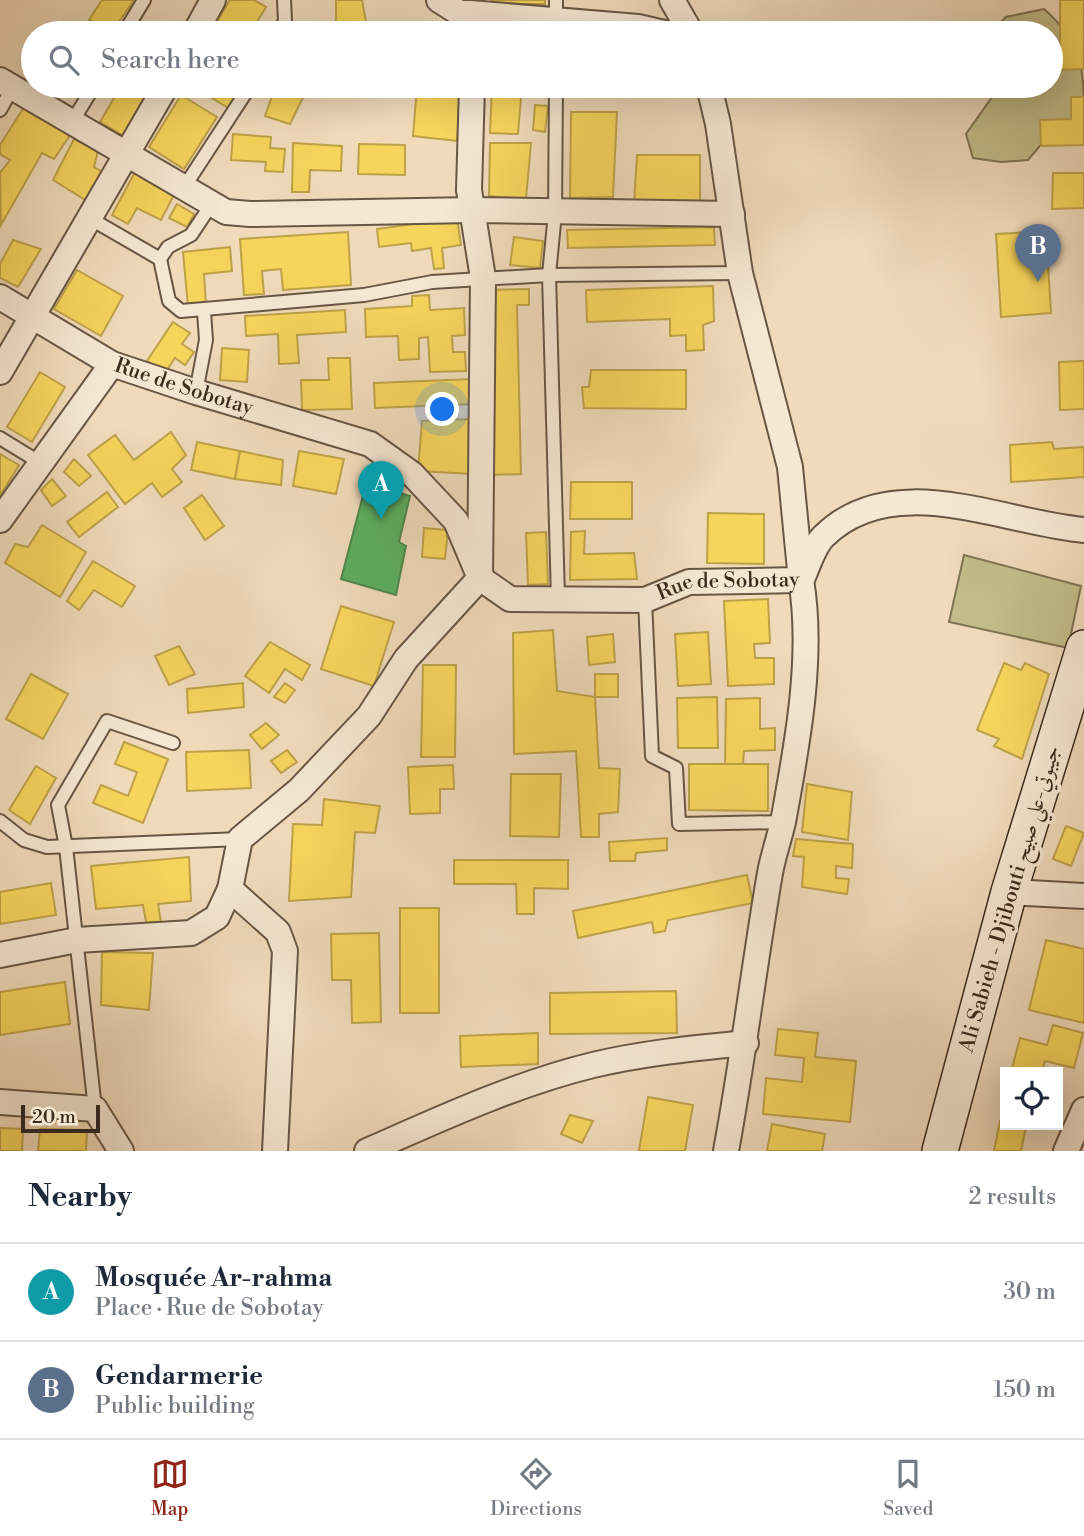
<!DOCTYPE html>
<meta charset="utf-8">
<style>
:root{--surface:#fff;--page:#f6f6f7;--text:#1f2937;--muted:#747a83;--line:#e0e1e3;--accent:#8f2418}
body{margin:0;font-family:"Libre Bodoni",Amiri,serif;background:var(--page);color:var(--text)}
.controls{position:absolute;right:21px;bottom:21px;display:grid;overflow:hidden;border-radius:0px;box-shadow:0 7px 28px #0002}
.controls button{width:63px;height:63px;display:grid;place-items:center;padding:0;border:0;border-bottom:2px solid var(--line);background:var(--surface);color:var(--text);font:35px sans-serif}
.scale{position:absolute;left:21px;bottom:18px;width:79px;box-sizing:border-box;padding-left:7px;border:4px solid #3b2b1e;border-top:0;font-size:19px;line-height:24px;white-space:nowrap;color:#3b2b1e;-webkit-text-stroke:5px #f5e7d2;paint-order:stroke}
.you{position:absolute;left:443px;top:410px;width:24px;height:24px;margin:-18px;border:5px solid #fff;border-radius:50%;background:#1a73e8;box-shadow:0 0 0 10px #1a73e833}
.badge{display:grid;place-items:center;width:46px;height:46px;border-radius:50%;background:var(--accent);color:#fff;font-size:23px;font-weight:700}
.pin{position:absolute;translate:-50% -58px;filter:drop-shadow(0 2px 4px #0008)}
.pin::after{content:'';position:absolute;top:37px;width:24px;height:21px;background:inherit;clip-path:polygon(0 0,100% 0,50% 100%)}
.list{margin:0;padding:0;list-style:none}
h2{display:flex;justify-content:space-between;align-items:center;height:91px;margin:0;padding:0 28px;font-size:30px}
h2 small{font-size:23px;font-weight:400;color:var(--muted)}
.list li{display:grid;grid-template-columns:46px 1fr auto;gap:21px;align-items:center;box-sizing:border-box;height:98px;padding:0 28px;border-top:2px solid var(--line)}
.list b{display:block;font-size:26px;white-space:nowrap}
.list p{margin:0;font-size:23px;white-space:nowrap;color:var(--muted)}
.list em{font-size:23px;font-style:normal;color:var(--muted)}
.icon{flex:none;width:38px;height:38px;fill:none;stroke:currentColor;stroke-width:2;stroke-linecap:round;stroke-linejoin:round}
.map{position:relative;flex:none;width:1084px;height:1151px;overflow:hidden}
.search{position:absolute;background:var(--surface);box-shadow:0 7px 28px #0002;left:21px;right:21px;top:21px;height:77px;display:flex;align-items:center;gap:18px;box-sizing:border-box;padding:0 24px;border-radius:38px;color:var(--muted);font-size:26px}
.sheet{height:287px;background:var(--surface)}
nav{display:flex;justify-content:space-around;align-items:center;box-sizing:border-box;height:98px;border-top:2px solid var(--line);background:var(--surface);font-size:19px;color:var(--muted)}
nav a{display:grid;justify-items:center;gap:4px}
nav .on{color:var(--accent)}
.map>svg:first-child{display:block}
.green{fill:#c2bd8a;stroke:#7e7454;stroke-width:2}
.homes{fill:#f6d55c;stroke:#bea249;stroke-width:2}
.public{fill:#5aae61;stroke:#51874d;stroke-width:2}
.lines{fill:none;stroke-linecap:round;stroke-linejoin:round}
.service-casing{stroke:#685745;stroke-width:16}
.minor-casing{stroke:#685745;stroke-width:28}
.secondary-casing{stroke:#3b2b1e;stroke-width:38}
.service{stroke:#f5e7d2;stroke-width:12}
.minor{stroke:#f5e7d2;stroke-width:24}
.secondary{stroke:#f5e7d2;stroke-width:35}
.labels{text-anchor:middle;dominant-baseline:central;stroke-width:7;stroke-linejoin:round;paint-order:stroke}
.street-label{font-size:21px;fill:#3b2b1e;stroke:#f5e7d2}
</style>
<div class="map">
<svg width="1084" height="1151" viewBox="0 0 1084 1151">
<rect width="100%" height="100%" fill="#f0daba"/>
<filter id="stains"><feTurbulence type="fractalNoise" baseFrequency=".00286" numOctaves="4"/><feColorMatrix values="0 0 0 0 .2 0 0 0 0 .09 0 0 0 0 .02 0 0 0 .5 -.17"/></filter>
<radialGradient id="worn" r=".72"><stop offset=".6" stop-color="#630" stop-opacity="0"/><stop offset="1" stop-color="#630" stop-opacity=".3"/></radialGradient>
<g class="green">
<path d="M 1044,9 C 1084,44 1084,69 1084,125 L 1056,127 L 1028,160 L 1001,162 L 973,158 L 966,134 L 997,90 L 996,86 L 1051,86 L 1051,33 L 990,33 L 1006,17 Z"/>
<polygon points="964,555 1081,586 1068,648 949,622"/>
</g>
<g class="homes">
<polygon points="102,0 134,0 112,32 89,20"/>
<polygon points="230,0 254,0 266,7 250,33 210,33"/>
<polygon points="336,0 362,0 368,33 336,33"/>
<rect x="492" y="0" width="53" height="4"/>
<polygon points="1060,0 1084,0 1084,69 1060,70"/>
<polygon points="121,86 152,86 124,136 100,122"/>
<polygon points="192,86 233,86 241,90 230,109"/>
<polygon points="260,86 298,86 307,89 290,124 265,116 273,93"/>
<polygon points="417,86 460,86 457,141 413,136"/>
<polygon points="492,86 522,86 518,134 490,133"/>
<polygon points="566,86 616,86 615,92 566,90"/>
<polygon points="638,86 660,86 660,97 637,97"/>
<polygon points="181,95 217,117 184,169 149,147"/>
<polygon points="1071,97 1084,97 1084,145 1041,146 1040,120 1071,119"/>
<polygon points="26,104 70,135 54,159 42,153 1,225 0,173 10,160 0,154 0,145"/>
<polygon points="535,105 548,106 545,132 533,130"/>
<polygon points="571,112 617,112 613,197 570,198"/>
<polygon points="233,134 271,137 270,148 285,149 283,172 265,171 266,162 231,160"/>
<polygon points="74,139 98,151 94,167 104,173 87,201 53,180"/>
<polygon points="293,143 342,146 341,171 310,170 309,192 292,192"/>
<polygon points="490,143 531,143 526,199 489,196"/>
<polygon points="359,144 405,145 405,175 358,174"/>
<polygon points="637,155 700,155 700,204 634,204"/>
<polygon points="135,172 175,193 161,220 137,208 128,224 112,215"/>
<polygon points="1053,173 1084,173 1084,208 1052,209"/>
<polygon points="177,204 194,214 187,227 169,218"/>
<polygon points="457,218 461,245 442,248 444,268 434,269 431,248 412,251 411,243 379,247 377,229"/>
<polygon points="714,227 715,245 568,248 567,230"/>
<polygon points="1046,231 1051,313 1001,317 996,234"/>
<polygon points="348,232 351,285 283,290 281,269 262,271 264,294 244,295 240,239"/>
<polygon points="514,237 543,241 540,268 510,265"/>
<polygon points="13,240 41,249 18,287 0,278 0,264"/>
<polygon points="230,247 232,271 204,274 206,305 188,307 183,252"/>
<polygon points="77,270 123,296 101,336 54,309"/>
<polygon points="713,286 714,321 703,325 704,350 686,351 686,335 670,336 670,319 587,322 586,290"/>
<polygon points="529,289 529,305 517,305 521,474 490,475 485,290"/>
<polygon points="429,295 430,310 464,308 465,335 452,336 453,352 465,352 466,371 430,372 428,337 419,338 419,359 399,360 398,336 366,337 365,309 412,306 412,296"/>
<polygon points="345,310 346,332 297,335 299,363 279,364 278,334 246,336 245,316"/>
<polygon points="173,322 190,333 182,344 194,352 185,365 175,358 165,373 147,361"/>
<polygon points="222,348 249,350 247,382 220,380"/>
<polygon points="328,358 350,358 352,409 302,410 301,380 329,380"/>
<polygon points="1084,361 1084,409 1060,410 1059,362"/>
<polygon points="591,370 686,370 686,409 584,408 582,387 589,387"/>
<polygon points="40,372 65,387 32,442 7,427"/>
<polygon points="473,379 474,404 375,408 374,383"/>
<polygon points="471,419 472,474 418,471 422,421"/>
<polygon points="171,432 186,455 172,469 182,482 162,497 152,483 125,504 88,455 115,435 134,460"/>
<polygon points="197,442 240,451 235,479 191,470"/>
<polygon points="1052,442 1054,449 1084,447 1084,477 1011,482 1010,445"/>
<polygon points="240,451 283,460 281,485 235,479"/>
<polygon points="299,451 344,459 336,494 293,486"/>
<polygon points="0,454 19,465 0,496"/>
<polygon points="74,459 91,476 79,486 64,472"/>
<polygon points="52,479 66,496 52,506 41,490"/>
<polygon points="571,482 632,482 632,519 570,519"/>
<polygon points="107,492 118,507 79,537 67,522"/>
<polygon points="202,495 224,526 205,540 184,508"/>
<polygon points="708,513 764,514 764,564 707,563"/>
<polygon points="42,525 86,552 60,597 5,563 15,544 28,547"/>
<polygon points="424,528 448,530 445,559 422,557"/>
<polygon points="585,531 584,554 634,553 637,579 570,580 571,532"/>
<polygon points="546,532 548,584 528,585 526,533"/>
<polygon points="93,561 135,586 122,607 94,590 79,610 67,601"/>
<polygon points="768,599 770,643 754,644 755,658 774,658 774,684 728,686 724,601"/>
<polygon points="341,606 394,622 374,686 321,669"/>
<polygon points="553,630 557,691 595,697 599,768 620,769 618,812 599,814 599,837 581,837 576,751 514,754 513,633"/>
<polygon points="708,632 711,684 678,686 675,634"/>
<polygon points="613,634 615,662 589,665 587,637"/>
<polygon points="270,642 310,665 302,680 285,669 269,693 245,676"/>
<polygon points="179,646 195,674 169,685 155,656"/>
<polygon points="1004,663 1021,670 1025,663 1049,674 1022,759 994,746 999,739 977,730"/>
<polygon points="423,665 456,665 455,757 421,757"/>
<polygon points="31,674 68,694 43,739 6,719"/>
<rect x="595" y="674" width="23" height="23"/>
<polygon points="243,683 244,707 188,713 187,689"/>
<polygon points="285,683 295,690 285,703 274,697"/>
<polygon points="717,697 718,748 678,748 677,698"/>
<polygon points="760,698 760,729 775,728 775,750 744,751 743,764 725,764 726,699"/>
<polygon points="266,723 279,735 262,749 250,735"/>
<polygon points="124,742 168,759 143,823 93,803 101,785 128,796 137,772 115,764"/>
<polygon points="249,750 251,788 187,791 186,752"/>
<polygon points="287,750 297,762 281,773 271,761"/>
<polygon points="689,764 768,764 768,811 689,810"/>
<polygon points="453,765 454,789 440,789 440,813 410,814 408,767"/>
<polygon points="36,766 56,778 30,824 9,810"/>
<polygon points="511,774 561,774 559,837 510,836"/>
<polygon points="807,784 852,792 848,840 802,832"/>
<polygon points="324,799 380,806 375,833 355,832 351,897 289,901 293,824 322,825"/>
<polygon points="1066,826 1084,833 1071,866 1053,859"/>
<polygon points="667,838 667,850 636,853 635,861 610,861 609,842"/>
<polygon points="796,839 853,844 852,868 836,866 836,878 849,879 847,894 802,887 804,857 793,856"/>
<polygon points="189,857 191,901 158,904 161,923 146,922 143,905 96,909 91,866"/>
<polygon points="454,860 568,860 568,889 534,888 534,914 517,914 516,884 454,884"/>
<polygon points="747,875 753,903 668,920 665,931 654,933 652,922 578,938 573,911"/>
<polygon points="51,883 56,915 0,924 0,892"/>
<rect x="400" y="908" width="39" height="105"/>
<polygon points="379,933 381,1022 352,1023 351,980 332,980 331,934"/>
<polygon points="1046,940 1084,949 1084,1023 1029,1010"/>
<polygon points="102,952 153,953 149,1010 101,1005"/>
<polygon points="65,982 70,1024 0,1035 0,992"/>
<polygon points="676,991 677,1033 550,1034 550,993"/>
<polygon points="1053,1025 1083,1033 1074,1068 1045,1061 1042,1072 1011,1072 1020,1038 1047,1045"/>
<polygon points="778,1029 818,1033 815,1057 856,1061 850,1122 763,1114 766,1078 802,1082 804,1058 775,1055"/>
<polygon points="538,1033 538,1064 461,1067 460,1036"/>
<polygon points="648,1097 693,1105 685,1151 639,1151"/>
<polygon points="570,1115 593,1121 582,1143 561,1134"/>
<polygon points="1000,1121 1026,1127 1021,1151 994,1151"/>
<polygon points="772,1124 825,1134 822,1151 767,1151"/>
<polygon points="0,1128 23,1129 22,1151 0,1151"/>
<polygon points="40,1129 87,1130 86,1151 38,1151"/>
</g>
<polygon class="public" points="366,484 410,496 399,542 406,546 396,595 341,579"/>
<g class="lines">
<g class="service-casing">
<g id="service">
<polyline points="124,33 144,0"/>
<polyline points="278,33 285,21 284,0"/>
<polyline points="556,33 556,0"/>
<polyline points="556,86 555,213 549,275 558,598"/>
<polyline points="0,110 13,87"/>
<polyline points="72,122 94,86"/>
<polyline points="183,189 250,86"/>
<polyline points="91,219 160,259 169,301 181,311 364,295 432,282 549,275 740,273"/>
<polyline points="160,259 168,247 191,235 211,205"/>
<polyline points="196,392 206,340 204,312"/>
<polyline points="0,438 39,462"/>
<polyline points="645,600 652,756 676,768 679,824 783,822"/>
<polyline points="0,821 24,840 47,847 240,839"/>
<polyline points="95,1109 66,847 58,805 107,721 173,743"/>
</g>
</g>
<g class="minor-casing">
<g id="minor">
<polyline points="439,0 458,12 638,27 664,33"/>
<polyline points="672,0 691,33"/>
<polyline points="195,33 213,0"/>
<polyline points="0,80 226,212 250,214 473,210 732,214"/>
<polyline points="709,86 718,124 740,273 790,467 801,580"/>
<path id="s1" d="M 0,297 L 112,364 L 196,392 L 370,444 L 412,474 L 456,521 L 480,578 L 510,599 L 645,600 L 689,582 L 801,580 C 814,656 797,746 783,822 C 779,839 773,856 770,873 C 754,966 743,1059 726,1151"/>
<polyline points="0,372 166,86"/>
<polyline points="0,520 112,364"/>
<path d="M 802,579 C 808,566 814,545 824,536 C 893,468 1003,523 1084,530"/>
<polyline points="230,889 278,932 285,951 275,1151"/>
<polyline points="1009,892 1084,896"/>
<polyline points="0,955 77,940 191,933 217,917 230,889 240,839 299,790 369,716 406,659 480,578 483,278 469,190 472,86"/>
<polyline points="0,1102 95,1109 121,1151"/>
<path d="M 367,1151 C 440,1119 515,1084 593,1065 C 643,1053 695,1048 746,1043"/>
<polyline points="1066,1151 1084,1110"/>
</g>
</g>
<g class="secondary-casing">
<polyline id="secondary" points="940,1151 1009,892 1084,648"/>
</g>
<use href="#service" class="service"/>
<use href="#minor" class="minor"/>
<use href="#secondary" class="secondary"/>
</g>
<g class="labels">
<g class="street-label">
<text stroke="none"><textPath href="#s1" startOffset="206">Rue de Sobotay</textPath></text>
<text stroke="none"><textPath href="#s1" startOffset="836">Rue de Sobotay</textPath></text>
<text transform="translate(1010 899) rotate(-74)">Ali Sabieh - Djibouti جيبوتي-علي صبيح</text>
</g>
</g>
<rect width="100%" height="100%" filter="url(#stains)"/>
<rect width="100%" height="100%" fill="url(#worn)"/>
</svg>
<div class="controls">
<button><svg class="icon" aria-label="locate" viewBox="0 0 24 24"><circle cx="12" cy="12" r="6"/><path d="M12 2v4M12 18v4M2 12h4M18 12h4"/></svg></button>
</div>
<div class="scale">20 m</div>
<div class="you"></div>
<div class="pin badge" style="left:381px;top:519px;background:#0f9aa8">A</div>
<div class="pin badge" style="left:1038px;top:282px;background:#5c6f8a">B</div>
<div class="search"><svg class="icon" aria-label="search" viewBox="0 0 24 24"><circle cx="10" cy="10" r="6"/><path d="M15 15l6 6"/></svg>Search here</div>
</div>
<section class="sheet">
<h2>Nearby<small>2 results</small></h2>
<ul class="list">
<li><span class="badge" style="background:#0f9aa8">A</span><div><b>Mosquée Ar-rahma</b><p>Place · Rue de Sobotay</p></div><em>30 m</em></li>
<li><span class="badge" style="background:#5c6f8a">B</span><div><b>Gendarmerie</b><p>Public building</p></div><em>150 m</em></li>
</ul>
</section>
<nav>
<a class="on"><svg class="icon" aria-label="map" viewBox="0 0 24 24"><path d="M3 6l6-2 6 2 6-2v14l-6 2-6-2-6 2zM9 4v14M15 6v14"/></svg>Map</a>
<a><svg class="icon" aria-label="directions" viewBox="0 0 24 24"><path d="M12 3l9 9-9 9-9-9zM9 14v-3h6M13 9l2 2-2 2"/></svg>Directions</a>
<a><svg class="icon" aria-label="saved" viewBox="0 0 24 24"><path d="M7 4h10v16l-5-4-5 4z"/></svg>Saved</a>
</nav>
